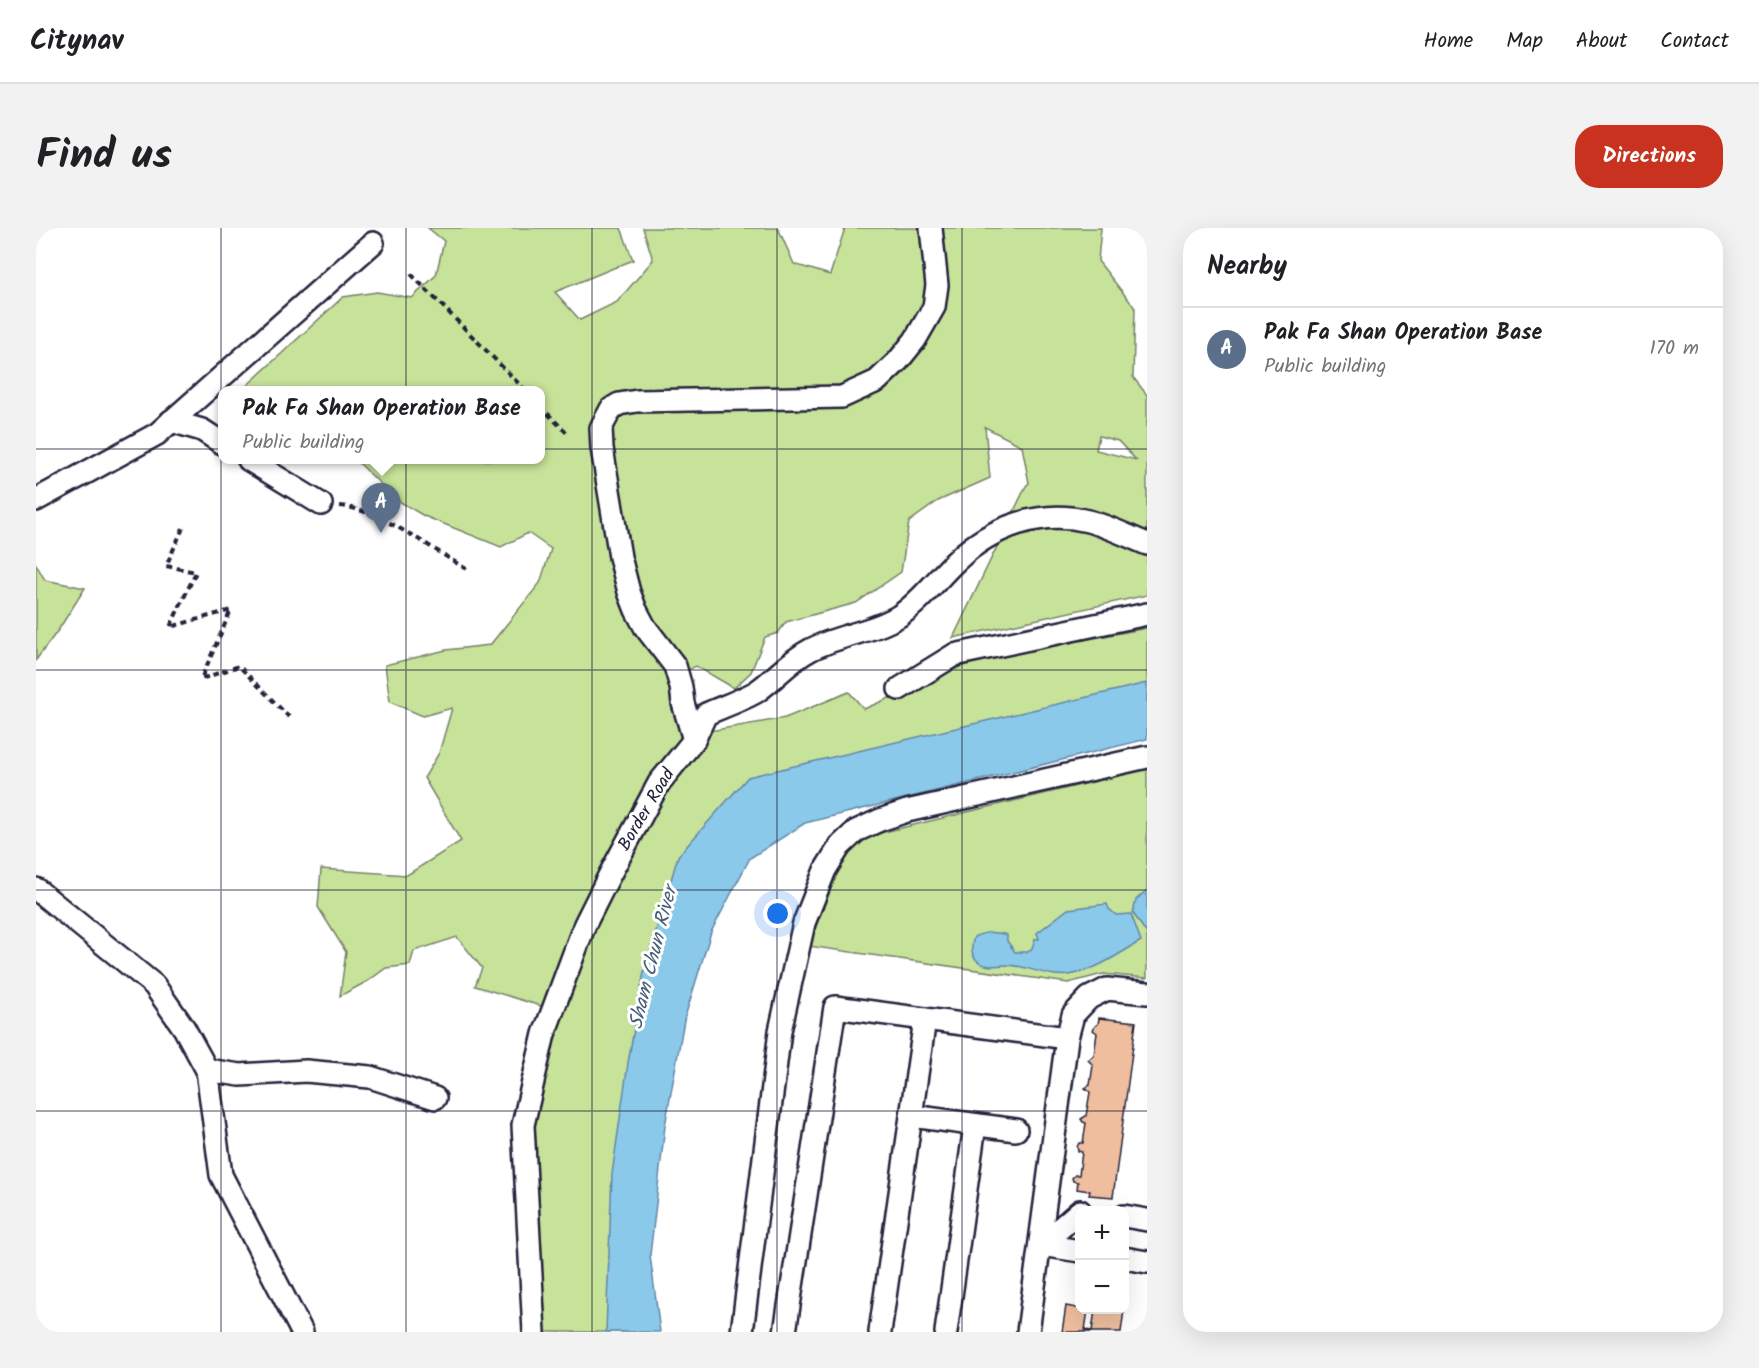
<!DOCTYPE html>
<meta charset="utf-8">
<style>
:root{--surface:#fff;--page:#f2f2f2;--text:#202124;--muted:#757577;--line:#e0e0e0;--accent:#c8321e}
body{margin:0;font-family:Kalam,sans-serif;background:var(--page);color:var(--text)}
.controls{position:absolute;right:18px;bottom:18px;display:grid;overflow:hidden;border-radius:12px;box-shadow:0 6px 24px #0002}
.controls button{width:54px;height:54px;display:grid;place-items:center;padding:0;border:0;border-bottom:2px solid var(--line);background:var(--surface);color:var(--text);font:30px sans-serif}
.you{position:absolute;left:742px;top:686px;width:21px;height:21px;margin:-15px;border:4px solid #fff;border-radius:50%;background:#1a73e8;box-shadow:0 0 0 9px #1a73e833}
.badge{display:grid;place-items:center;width:39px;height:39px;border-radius:50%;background:var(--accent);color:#fff;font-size:20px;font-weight:700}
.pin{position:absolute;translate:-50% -50px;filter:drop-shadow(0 2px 3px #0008)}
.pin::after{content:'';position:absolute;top:32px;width:21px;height:18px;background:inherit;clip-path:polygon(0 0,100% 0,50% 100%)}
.popup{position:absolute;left:182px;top:158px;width:327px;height:78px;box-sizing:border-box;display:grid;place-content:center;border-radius:12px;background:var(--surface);filter:drop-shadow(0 2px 4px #0005);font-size:20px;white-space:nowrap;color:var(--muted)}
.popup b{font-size:22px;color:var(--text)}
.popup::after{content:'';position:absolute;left:50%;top:100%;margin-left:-12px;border:12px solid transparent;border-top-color:var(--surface)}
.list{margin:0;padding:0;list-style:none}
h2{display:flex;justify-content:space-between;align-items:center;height:78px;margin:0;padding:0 24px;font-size:26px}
h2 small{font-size:20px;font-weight:400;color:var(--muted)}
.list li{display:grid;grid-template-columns:39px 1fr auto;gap:18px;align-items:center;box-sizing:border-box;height:84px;padding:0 24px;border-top:2px solid var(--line)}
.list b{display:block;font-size:22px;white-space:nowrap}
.list p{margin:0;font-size:20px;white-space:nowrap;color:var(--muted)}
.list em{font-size:20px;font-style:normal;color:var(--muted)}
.map{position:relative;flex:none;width:1111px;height:1104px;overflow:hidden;border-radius:24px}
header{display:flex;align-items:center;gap:36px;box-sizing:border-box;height:84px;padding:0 30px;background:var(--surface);border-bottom:2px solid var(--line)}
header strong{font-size:28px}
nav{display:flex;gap:33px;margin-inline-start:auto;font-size:21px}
.intro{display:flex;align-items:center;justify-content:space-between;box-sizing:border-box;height:144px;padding:0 36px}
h1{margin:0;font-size:42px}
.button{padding:15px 27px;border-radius:24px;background:var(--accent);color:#fff;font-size:21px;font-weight:700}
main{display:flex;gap:36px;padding:0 36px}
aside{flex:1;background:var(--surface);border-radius:24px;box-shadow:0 6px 24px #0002}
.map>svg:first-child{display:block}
.green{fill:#c7e299;stroke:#74826a;stroke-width:1.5;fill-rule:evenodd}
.water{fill:#8bc9eb;stroke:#6186a5;stroke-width:1.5}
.building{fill:#eebe9e;stroke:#22223b;stroke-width:1.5}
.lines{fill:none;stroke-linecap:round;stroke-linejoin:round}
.minor-casing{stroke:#22223b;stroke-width:26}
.path{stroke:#22223b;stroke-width:4;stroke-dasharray:6 4.5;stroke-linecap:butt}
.minor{stroke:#fff;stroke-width:21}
.grid{fill:none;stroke:#22223b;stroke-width:1.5;stroke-opacity:0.55}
.labels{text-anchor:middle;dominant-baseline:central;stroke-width:6;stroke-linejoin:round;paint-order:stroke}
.street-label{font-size:18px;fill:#22223b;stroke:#fff}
.water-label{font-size:20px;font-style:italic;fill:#475c79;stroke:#fff}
</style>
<header>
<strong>Citynav</strong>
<nav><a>Home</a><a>Map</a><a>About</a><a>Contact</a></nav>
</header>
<div class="intro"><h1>Find us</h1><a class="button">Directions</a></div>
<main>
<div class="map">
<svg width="1111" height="1104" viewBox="0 0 1111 1104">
<rect width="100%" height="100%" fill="#fff"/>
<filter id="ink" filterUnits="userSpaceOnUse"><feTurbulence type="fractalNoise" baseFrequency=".0167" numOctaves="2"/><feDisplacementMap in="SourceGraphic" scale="12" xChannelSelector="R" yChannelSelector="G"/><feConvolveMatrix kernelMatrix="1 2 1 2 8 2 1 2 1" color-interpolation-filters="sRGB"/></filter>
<g filter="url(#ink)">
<g class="green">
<path d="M 392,0 L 585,0 L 597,32 L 519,64 L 544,92 L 581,74 L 617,32 L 607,0 L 742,0 L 758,36 L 794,47 L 809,0 L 1065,0 L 1062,33 L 1099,80 L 1097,149 L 1111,167 L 1111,367 L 917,410 L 990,258 L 993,255 L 986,218 L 949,199 L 954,250 L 902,273 L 873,294 L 865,344 L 820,375 L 750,394 L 742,405 L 729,409 L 715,444 L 698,460 L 660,438 L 636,450 L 662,505 L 749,490 L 813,464 L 828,481 L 938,433 L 1111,400 L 1111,485 L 746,557 L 654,654 L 591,1104 L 505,1104 L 487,897 L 518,782 L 439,758 L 446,740 L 421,709 L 378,723 L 374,737 L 350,740 L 332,753 L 304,768 L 310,724 L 282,679 L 285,641 L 371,647 L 425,613 L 388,550 L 403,525 L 416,480 L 387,488 L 354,474 L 349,437 L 410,422 L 454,417 L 504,355 L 515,321 L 492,305 L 465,319 L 388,288 L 361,272 L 324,236 L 317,232 L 504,232 L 504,162 L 206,162 L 307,69 L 341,64 L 376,70 L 400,47 L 408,13 ZM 1063,208 L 1082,213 L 1100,232 L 1060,222 Z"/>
<polygon points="0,336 9,352 49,360 23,401 0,432"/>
<polygon points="1111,541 1111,750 1067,746 1032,755 772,718 809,626 836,607"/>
</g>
<g class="water">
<polygon points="1111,455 1111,511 769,595 714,630 675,704 648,792 629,898 614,1027 624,1104 570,1104 576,946 592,835 608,744 642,628 712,549"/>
<polygon points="1111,662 1111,706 1097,685 1100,672"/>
<path d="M 1071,676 L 1073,681 L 1080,687 L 1095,686 L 1105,713 C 1084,725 1062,741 1038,746 C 1015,752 992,737 970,737 C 960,737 950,740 943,734 C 934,728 935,718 938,709 C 950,703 958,704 971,707 L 971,713 L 979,724 L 992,724 L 996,720 L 999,711 L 1003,711 L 1001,705 L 1032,681 Z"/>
</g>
<g class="building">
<polygon points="1063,790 1100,794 1077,969 1053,967 1054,963 1041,961 1042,954 1037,953 1036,950 1039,947 1043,947 1046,924 1042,923 1041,919 1043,915 1047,915 1050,895 1047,894 1045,891 1050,888 1054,864 1049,860 1054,857 1057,837 1052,832 1058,827 1061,805 1057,802 1059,798 1062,796"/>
<polygon points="1030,1078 1052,1082 1049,1102 1056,1103 1059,1082 1088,1082 1085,1104 1026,1104"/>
</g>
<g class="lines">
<g class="minor-casing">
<g id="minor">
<polyline points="135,193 166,202 186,215"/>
<polyline points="213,232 285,276"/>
<polyline points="0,272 121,206 337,15"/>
<polyline points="863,461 918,427 1111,386"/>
<polyline points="658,512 647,475 645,459 639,438 609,399 600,382 593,364 584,329 566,220 565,200 575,181 583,176 601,173 806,169 841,153 862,133 879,112 898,79 901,57 895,0"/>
<polyline points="0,661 118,757 148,800 171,842 185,947 266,1104"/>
<polyline points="171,842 204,847 270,843 334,849 399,870"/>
<polyline points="876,888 980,902"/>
<polyline points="1088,988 1111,992"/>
<polyline points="1005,1017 1044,983"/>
<polyline points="1005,1017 1044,1023"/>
<polyline points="1088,1030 1111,1034"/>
<path d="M 498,1104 L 487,897 L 508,806 L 549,696 L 573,648 L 623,555 L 658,512 L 670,486 C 686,479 704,473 720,464 C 739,451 753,433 774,422 C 802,407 835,405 863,388 C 886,373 902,349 922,331 C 956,299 1005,281 1052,293 C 1072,298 1091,308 1111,316"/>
<polyline points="706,1104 744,803 768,695 789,642 804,618 820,603 844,592 871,583 1111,529"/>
<polyline points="749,1104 799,779 1031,810"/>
<polyline points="844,1104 889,791"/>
<polyline points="910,1104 939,897"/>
<polyline points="992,1104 1031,810 1037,787 1053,770 1071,761 1111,765"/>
</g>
</g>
<g class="path">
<polyline points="375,46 489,162"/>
<polyline points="504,178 532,206"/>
<path d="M 304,278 C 342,281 398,322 432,342"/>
<polyline points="147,300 130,338 160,344 134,399 195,382 165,451 203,438 253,489"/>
</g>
<use href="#minor" class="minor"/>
</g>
</g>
<path class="grid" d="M 185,0 L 185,1104M 370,0 L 370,1104M 556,0 L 556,1104M 741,0 L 741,1104M 926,0 L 926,1104M 0,221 L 1111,221M 0,442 L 1111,442M 0,662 L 1111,662M 0,883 L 1111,883"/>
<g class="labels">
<g class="street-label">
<text transform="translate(611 582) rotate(-59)">Border Road</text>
</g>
<g class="water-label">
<text transform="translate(618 730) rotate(-76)">Sham Chun River</text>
</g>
</g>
</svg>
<div class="controls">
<button>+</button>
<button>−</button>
</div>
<div class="you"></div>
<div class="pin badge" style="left:345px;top:305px;background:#5c6f8a">A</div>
<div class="popup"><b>Pak Fa Shan Operation Base</b>Public building</div>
</div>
<aside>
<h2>Nearby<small></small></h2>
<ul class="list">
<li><span class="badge" style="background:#5c6f8a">A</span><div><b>Pak Fa Shan Operation Base</b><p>Public building</p></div><em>170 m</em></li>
</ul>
</aside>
</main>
